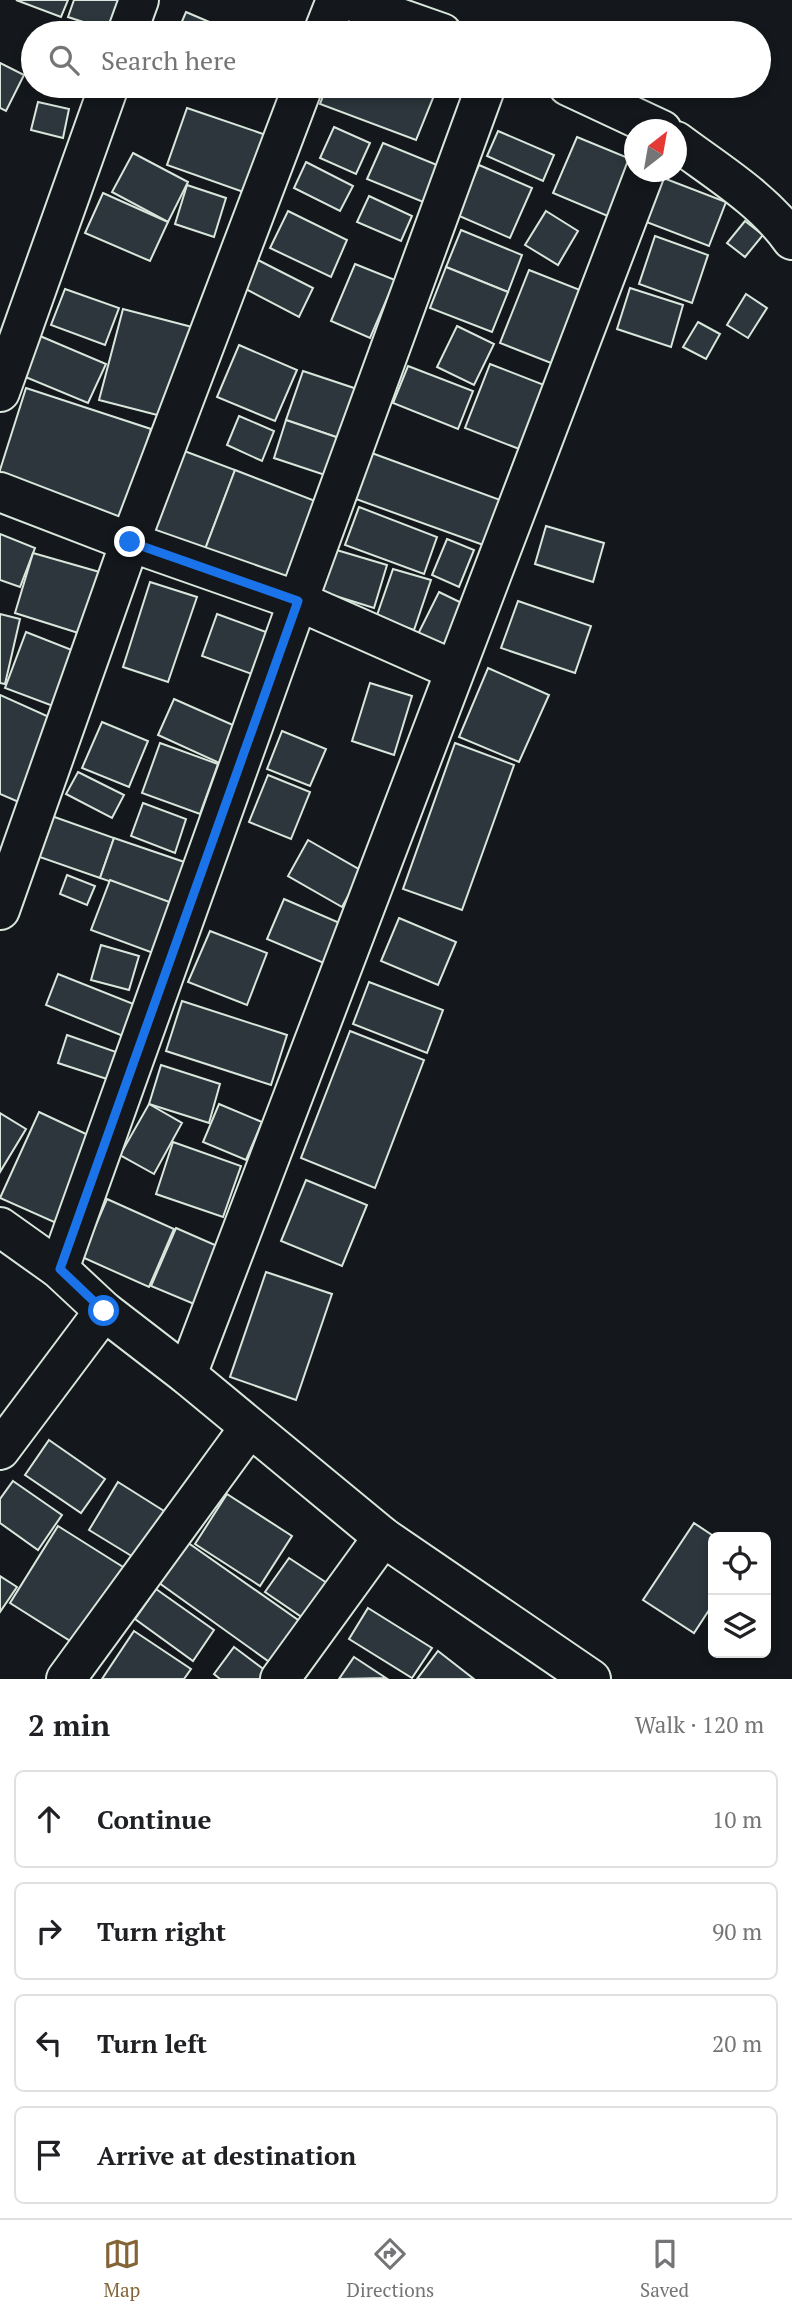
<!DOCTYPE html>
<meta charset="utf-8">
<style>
:root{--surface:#fff;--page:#f2f2f2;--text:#202124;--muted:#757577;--line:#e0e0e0;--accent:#846436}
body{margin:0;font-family:"PT Serif",serif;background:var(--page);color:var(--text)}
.controls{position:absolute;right:21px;bottom:21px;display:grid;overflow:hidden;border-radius:10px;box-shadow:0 4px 10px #0003}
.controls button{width:63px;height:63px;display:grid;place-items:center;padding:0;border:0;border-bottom:2px solid var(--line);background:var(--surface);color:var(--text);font:35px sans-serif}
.compass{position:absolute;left:624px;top:119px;width:63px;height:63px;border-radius:50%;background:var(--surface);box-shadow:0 4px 10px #0003;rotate:31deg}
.stop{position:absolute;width:21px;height:21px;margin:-16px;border:5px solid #1a73e8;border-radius:50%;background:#fff}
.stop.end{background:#1a73e8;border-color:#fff;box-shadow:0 2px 7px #0008}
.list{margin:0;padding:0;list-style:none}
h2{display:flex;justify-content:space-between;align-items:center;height:91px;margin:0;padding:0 28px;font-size:30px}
h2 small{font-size:23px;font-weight:400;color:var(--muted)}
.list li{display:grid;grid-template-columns:46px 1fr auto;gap:21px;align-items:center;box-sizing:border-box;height:98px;margin:0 14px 14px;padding:0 14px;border:2px solid var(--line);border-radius:10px}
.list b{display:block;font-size:26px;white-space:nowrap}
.list em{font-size:23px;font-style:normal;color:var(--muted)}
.icon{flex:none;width:38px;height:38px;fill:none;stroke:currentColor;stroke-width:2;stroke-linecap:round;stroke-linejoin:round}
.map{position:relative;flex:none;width:792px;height:1679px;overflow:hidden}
.search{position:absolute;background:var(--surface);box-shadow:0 4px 10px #0003;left:21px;right:21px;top:21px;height:77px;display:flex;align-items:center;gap:18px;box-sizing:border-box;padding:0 24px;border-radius:38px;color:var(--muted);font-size:26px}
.sheet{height:539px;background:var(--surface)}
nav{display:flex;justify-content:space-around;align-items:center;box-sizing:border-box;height:98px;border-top:2px solid var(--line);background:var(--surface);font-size:19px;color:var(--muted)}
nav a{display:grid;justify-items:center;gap:4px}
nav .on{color:var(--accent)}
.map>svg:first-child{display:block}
.building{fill:#2c363c;stroke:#d8e6dc;stroke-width:2}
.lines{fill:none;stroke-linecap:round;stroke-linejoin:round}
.street-casing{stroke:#d8e6dc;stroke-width:42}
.street{stroke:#14181c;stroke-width:38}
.route{stroke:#1a73e8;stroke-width:9}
</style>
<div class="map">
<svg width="792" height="1679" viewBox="0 0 792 1679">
<rect width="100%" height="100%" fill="#14181c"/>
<g class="building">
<polygon points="16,0 68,0 61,17"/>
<polygon points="74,0 139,0 117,33 68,17"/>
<polygon points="186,12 235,33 177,33"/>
<polygon points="0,63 24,75 6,111 0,108"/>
<polygon points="327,86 431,86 437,88 416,140 320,104"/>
<polygon points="38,102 69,109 63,138 31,130"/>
<polygon points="187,108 269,136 249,194 167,165"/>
<polygon points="334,127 370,143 356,174 320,158"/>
<polygon points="498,131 554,155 543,181 487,156"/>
<polygon points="577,137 633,160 610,217 553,193"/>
<polygon points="383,143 442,167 428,204 367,179"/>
<polygon points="133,153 188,182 168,222 112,192"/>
<polygon points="306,162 353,186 340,211 294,188"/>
<polygon points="479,165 532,188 510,238 457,215"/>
<polygon points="653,174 726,202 709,246 636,218"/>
<polygon points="187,185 226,198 214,237 175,224"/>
<polygon points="103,193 168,222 150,261 85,233"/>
<polygon points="369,196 412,216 401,241 357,222"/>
<polygon points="288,211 347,240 331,277 270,248"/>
<polygon points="546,211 578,231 558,265 525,245"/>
<polygon points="745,221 763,235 745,257 727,243"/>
<polygon points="461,230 522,255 508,292 446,267"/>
<polygon points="655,236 708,255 692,303 639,284"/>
<polygon points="256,259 313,288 299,317 242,287"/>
<polygon points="355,264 395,280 370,338 331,321"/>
<polygon points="446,267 508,292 492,332 430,308"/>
<polygon points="529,270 580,290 551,363 500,343"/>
<polygon points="630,288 683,305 671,347 617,329"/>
<polygon points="65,289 119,308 105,345 51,325"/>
<polygon points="746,294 767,308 748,338 727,325"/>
<polygon points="123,309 192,327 169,418 99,400"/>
<polygon points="698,322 720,334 706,359 683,347"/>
<polygon points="457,326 494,344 474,385 437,367"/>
<polygon points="40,336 106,364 88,403 23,376"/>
<polygon points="239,345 297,370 275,421 217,397"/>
<polygon points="490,364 557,390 532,454 465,428"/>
<polygon points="408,366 473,391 458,429 393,403"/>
<polygon points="303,371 366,392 351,442 286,420"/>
<polygon points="26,388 151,429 123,519 0,480 0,470"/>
<polygon points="239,416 274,431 262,461 227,445"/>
<polygon points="286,420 351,442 337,479 274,458"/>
<polygon points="358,448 503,501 486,546 342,494"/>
<polygon points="179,449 235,470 204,552 148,531"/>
<polygon points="235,470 323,504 292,585 204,552"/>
<polygon points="359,507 437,537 424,574 345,545"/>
<polygon points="546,526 604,543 593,582 535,564"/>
<polygon points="0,534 35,548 20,587 0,580"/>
<polygon points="447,539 474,550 459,587 432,575"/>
<polygon points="323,546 387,565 374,608 310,588"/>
<polygon points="33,553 110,575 91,637 15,613"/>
<polygon points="393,569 431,580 414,630 376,618"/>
<polygon points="150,582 197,597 168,682 123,667"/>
<polygon points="439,592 468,606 447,649 418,634"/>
<polygon points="518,601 591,626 575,673 501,648"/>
<polygon points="0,614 20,619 5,684 0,683"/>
<polygon points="217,614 277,636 263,678 202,656"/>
<polygon points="26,632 82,654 61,709 5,688"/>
<polygon points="488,668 549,695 519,762 459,737"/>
<polygon points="370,683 412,696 394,755 352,741"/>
<polygon points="0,695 58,721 21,803 0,794"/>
<polygon points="174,699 242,729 226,766 158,735"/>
<polygon points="102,722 148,741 129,787 82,768"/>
<polygon points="282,731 326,749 310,786 267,769"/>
<polygon points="160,743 218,764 200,814 142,793"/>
<polygon points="455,743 514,765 462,910 403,889"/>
<polygon points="78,772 124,795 112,818 66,794"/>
<polygon points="268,775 310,792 291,839 249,822"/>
<polygon points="143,803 186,819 175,853 131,836"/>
<polygon points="46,814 114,838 100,878 31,854"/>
<polygon points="114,838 196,866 183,907 100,878"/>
<polygon points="308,840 362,871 342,907 288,876"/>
<polygon points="67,875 95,886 87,905 60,894"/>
<polygon points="110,880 183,907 164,957 91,930"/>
<polygon points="284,899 342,924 326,964 267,939"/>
<polygon points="399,918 456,942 438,985 381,961"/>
<polygon points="210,931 267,953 247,1005 188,982"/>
<polygon points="101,945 139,956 129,990 91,980"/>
<polygon points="58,974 141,1007 128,1038 46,1005"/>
<polygon points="369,982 443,1010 427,1053 353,1024"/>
<polygon points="182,1001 287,1035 271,1085 166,1051"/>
<polygon points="350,1031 424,1060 375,1188 301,1158"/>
<polygon points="67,1035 122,1054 113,1081 58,1063"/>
<polygon points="161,1065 220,1084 209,1123 149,1104"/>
<polygon points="149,1104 182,1123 154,1174 120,1155"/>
<polygon points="219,1104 262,1122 246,1160 203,1142"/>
<polygon points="39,1112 101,1141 63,1226 0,1198"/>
<polygon points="0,1113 26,1129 0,1172"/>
<polygon points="173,1142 241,1166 223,1217 156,1194"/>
<polygon points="306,1180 367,1205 342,1266 281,1241"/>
<polygon points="107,1199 174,1229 149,1287 82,1257"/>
<polygon points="176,1228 231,1252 206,1309 151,1286"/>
<polygon points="266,1272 332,1294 296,1400 230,1377"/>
<polygon points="49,1440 105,1479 81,1513 25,1475"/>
<polygon points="13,1481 62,1515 38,1550 0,1523 0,1499"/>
<polygon points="118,1482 172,1516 143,1563 89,1530"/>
<polygon points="227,1494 292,1536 260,1586 195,1544"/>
<polygon points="694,1523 715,1537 713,1604 694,1633 643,1600"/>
<polygon points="58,1526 131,1572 83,1649 10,1603"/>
<polygon points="177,1535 311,1629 282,1671 148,1575"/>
<polygon points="289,1558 333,1587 309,1622 265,1592"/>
<polygon points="0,1576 17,1587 0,1612"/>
<polygon points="156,1589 214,1630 193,1661 135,1619"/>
<polygon points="368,1608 432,1648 412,1678 349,1639"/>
<polygon points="134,1631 191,1669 184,1679 102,1679"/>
<polygon points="234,1647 274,1677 273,1679 220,1679 214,1674"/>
<polygon points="438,1651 474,1679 417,1679"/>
<polygon points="354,1657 386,1678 339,1679"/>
</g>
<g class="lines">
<g class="street-casing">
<g id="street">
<polyline points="348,0 442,33"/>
<polyline points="127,33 139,0"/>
<polyline points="323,33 336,0"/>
<polyline points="568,86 662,130"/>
<path d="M 676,141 C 716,171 763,199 792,240"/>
<polyline points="0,392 109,86"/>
<polyline points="0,492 130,542 298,601 454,670"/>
<polyline points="0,910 130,542 303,86"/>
<polyline points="0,1227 59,1269 104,1311 187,1375 383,1537 591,1679"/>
<polyline points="59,1269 298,601 486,86"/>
<polyline points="187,1375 645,172"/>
<polyline points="0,1450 104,1311"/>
<polyline points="66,1679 249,1428"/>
<polyline points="280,1679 383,1537"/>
</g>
</g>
<use href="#street" class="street"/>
</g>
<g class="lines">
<polyline class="route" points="104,1311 60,1269 298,601 130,542"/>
</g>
</svg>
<div class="controls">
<button><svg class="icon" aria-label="locate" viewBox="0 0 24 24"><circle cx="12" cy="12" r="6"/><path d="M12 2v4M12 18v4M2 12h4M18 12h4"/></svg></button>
<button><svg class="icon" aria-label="layers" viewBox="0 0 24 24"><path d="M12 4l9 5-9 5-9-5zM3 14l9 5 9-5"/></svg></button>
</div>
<svg class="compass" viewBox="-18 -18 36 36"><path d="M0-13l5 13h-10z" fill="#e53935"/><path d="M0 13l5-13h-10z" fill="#757577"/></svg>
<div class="stop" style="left:104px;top:1311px"></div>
<div class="stop end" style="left:130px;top:542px"></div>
<div class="search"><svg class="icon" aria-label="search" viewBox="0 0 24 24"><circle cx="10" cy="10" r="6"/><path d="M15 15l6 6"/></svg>Search here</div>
</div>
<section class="sheet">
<h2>2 min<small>Walk · 120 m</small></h2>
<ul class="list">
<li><svg class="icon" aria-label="ahead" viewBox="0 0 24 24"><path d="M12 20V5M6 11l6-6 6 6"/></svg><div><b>Continue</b></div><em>10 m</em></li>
<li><svg class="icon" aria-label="right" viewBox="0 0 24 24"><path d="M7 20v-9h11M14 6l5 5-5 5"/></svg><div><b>Turn right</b></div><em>90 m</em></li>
<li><svg class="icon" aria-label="left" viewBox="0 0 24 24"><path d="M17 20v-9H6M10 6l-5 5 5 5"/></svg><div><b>Turn left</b></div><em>20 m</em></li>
<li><svg class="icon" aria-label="arrive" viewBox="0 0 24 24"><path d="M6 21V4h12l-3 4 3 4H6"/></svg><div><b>Arrive at destination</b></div></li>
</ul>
</section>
<nav>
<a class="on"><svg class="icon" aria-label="map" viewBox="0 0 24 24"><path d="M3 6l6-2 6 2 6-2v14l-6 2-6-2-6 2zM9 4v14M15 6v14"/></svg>Map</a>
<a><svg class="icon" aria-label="directions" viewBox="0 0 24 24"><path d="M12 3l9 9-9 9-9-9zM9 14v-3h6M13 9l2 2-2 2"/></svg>Directions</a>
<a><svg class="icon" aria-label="saved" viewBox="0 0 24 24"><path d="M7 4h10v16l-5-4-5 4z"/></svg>Saved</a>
</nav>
